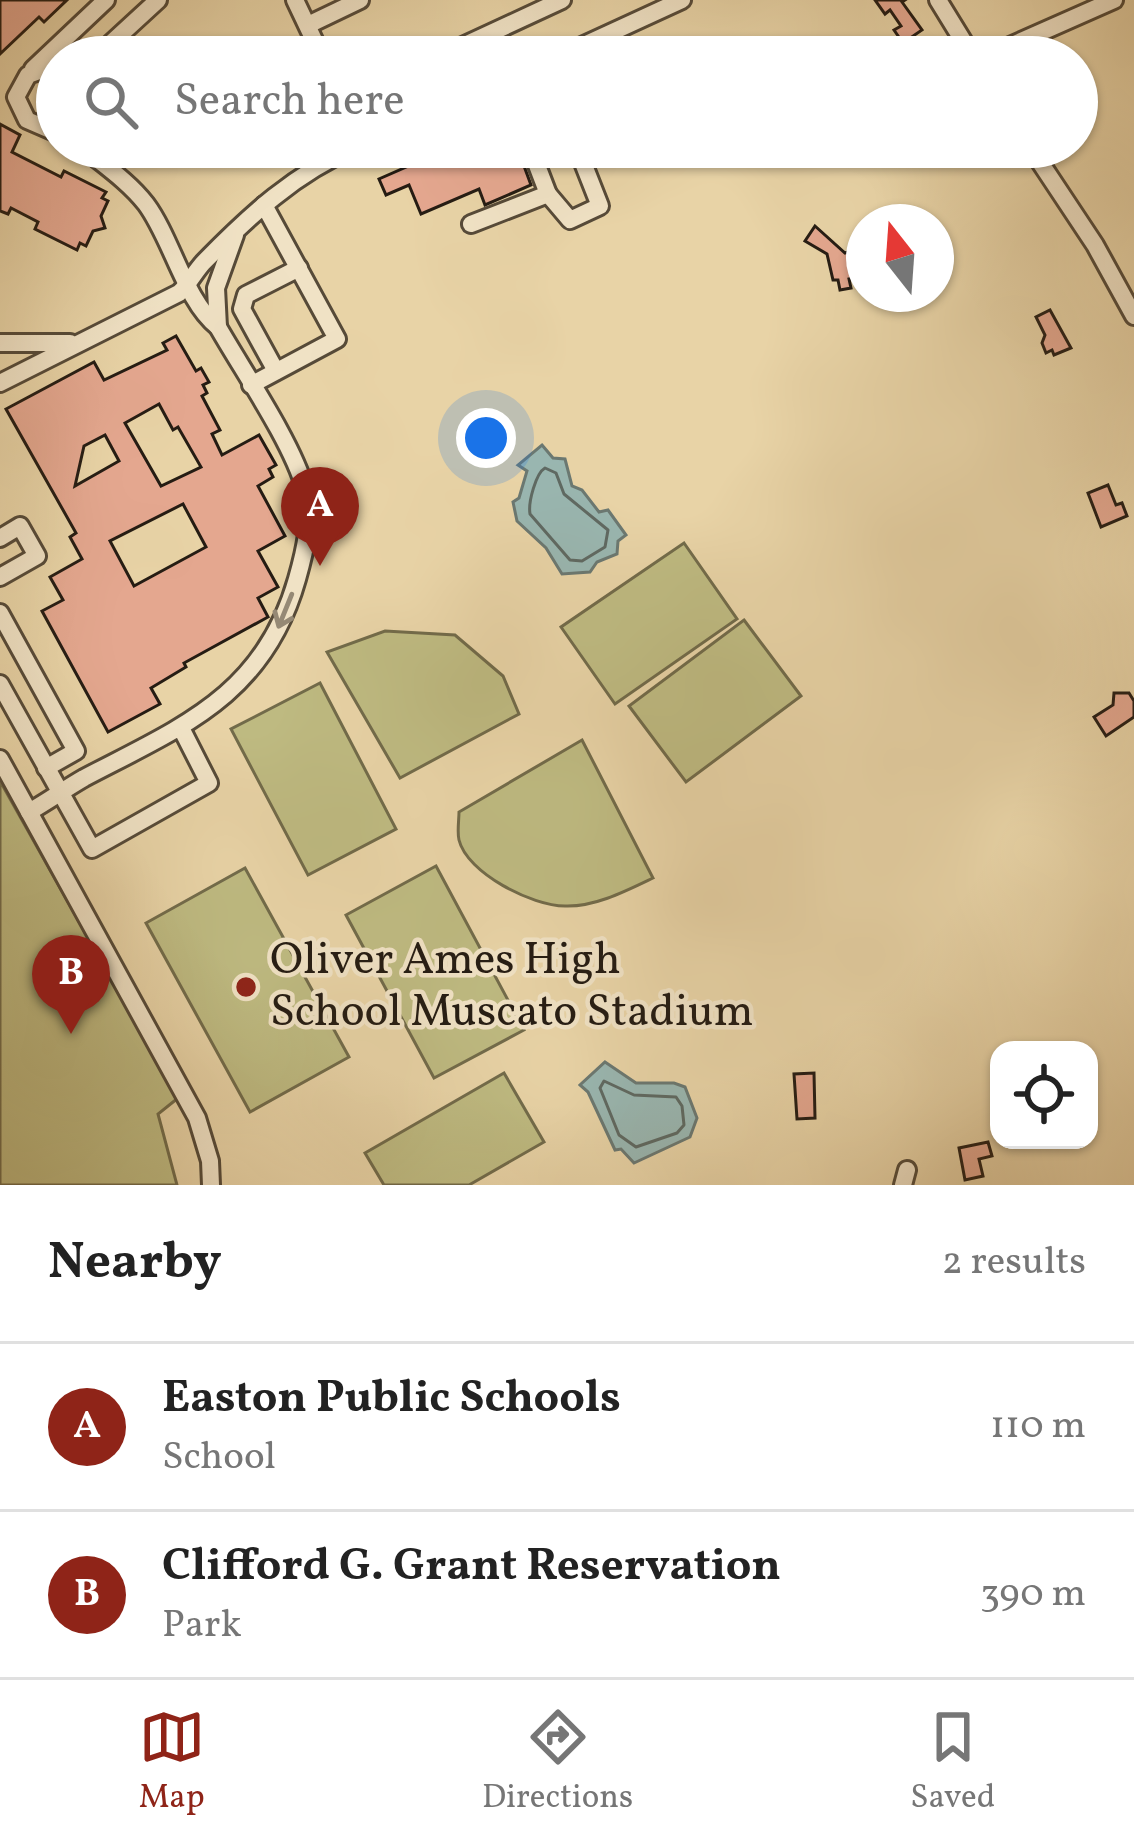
<!DOCTYPE html>
<style>
:root{--surface:#fff;--page:#f6f6f6;--text:#222;--muted:#767676;--line:#e0e0e0;--accent:#8f2418}
body{margin:0;font-family:Vollkorn,serif;background:var(--page);color:var(--text)}
.controls{position:absolute;right:36px;bottom:36px;display:grid;overflow:hidden;border-radius:24px;box-shadow:0 3px 9px #0004}
.controls button{width:108px;height:108px;display:grid;place-items:center;padding:0;border:0;border-bottom:3px solid var(--line);background:var(--surface);color:var(--text);font:60px sans-serif}
.compass{position:absolute;left:846px;top:204px;width:108px;height:108px;border-radius:50%;background:var(--surface);box-shadow:0 3px 9px #0004;rotate:343deg}
.you{position:absolute;left:486px;top:438px;width:42px;height:42px;margin:-30px;border:9px solid #fff;border-radius:50%;background:#1a73e8;box-shadow:0 0 0 18px #1a73e833}
.badge{display:grid;place-items:center;width:78px;height:78px;border-radius:50%;background:var(--accent);color:#fff;font-size:39px;font-weight:700}
.pin{position:absolute;translate:-50% -99px;filter:drop-shadow(0 3px 6px #0008)}
.pin::after{content:'';position:absolute;top:63px;width:42px;height:36px;background:inherit;clip-path:polygon(0 0,100% 0,50% 100%)}
.list{margin:0;padding:0;list-style:none}
h2{display:flex;justify-content:space-between;align-items:center;height:156px;margin:0;padding:0 48px;font-size:51px}
h2 small{font-size:39px;font-weight:400;color:var(--muted)}
.list li{display:grid;grid-template-columns:78px 1fr auto;gap:36px;align-items:center;box-sizing:border-box;height:168px;padding:0 48px;border-top:3px solid var(--line)}
.list b{display:block;font-size:45px;white-space:nowrap}
.list p{margin:0;font-size:39px;white-space:nowrap;color:var(--muted)}
.list em{font-size:39px;font-style:normal;color:var(--muted)}
.icon{flex:none;width:66px;height:66px;fill:none;stroke:currentColor;stroke-width:2;stroke-linecap:round;stroke-linejoin:round}
.map{position:relative;flex:none;width:1134px;height:1185px;overflow:hidden}
.search{position:absolute;background:var(--surface);box-shadow:0 3px 9px #0004;left:36px;right:36px;top:36px;height:132px;display:flex;align-items:center;gap:30px;box-sizing:border-box;padding:0 42px;border-radius:66px;color:var(--muted);font-size:45px}
.sheet{height:492px;background:var(--surface)}
nav{display:flex;justify-content:space-around;align-items:center;box-sizing:border-box;height:168px;border-top:3px solid var(--line);background:var(--surface);font-size:33px;color:var(--muted)}
nav a{display:grid;justify-items:center;gap:6px}
nav .on{color:var(--accent)}
.map>svg:first-child{display:block}
.green{fill:#beba81;stroke:#726b4a;stroke-width:3}
.water{fill:#99b6b0;stroke:#6b7871;stroke-width:3}
.lines{fill:none;stroke-linecap:round;stroke-linejoin:round}
.shore{stroke:#5f6962;stroke-width:3}
.building{fill:#e4a78f;stroke:#251c13;stroke-width:3;fill-rule:evenodd}
.minor-casing{stroke:#564a38;stroke-width:22}
.minor{stroke:#f0e2c5;stroke-width:16}
.oneway{stroke:#958975}
.poi-dot{fill:#8f2418;stroke:#f0e2c5;stroke-width:4.5}
.labels{text-anchor:middle;dominant-baseline:central;stroke-width:9;stroke-linejoin:round;paint-order:stroke}
.poi-label{font-size:45px;fill:#251c13;stroke:#f0e2c5;text-anchor:start}
</style>
<div class="map">
<svg width="1134" height="1185" viewBox="0 0 1134 1185">
<rect width="100%" height="100%" fill="#e8d3a6"/>
<filter id="stains"><feTurbulence type="fractalNoise" baseFrequency=".00167" numOctaves="4"/><feColorMatrix values="0 0 0 0 .2 0 0 0 0 .09 0 0 0 0 .02 0 0 0 .5 -.17"/></filter>
<radialGradient id="worn" r=".72"><stop offset=".6" stop-color="#630" stop-opacity="0"/><stop offset="1" stop-color="#630" stop-opacity=".3"/></radialGradient>
<g class="green">
<polygon points="684,543 737,619 615,704 561,627"/>
<polygon points="744,620 801,696 686,782 629,706"/>
<polygon points="385,631 455,635 503,676 519,714 400,778 327,652"/>
<polygon points="320,683 396,829 308,875 231,729"/>
<path d="M 582,740 L 653,878 C 626,891 595,907 565,906 C 532,906 467,873 459,840 C 457,832 459,820 459,812 Z"/>
<polygon points="0,781 178,1098 158,1114 177,1185 0,1185"/>
<polygon points="436,866 524,1030 434,1078 346,915"/>
<polygon points="245,868 349,1057 250,1112 146,923"/>
<polygon points="504,1073 544,1142 469,1185 384,1185 365,1153"/>
</g>
<g class="water">
<polygon points="542,445 553,458 565,459 572,486 582,490 599,512 608,510 626,535 618,541 617,554 597,562 590,572 562,574 546,548 517,521 513,502 519,498 527,471 518,465"/>
<polygon points="605,1062 636,1083 674,1083 685,1087 697,1118 690,1137 634,1163 621,1149 615,1150 588,1092 580,1085"/>
</g>
<g class="lines">
<g class="shore">
<path d="M 545,468 L 556,473 L 564,494 L 608,530 L 605,547 L 582,561 L 570,560 L 530,514 C 528,502 536,473 545,468 Z"/>
<polygon points="604,1081 634,1095 676,1097 682,1106 684,1125 677,1133 636,1147 619,1135 600,1088"/>
</g>
</g>
<g class="building">
<polygon points="0,0 67,0 44,22 39,17 0,54"/>
<polygon points="875,0 905,0 902,2 922,30 903,43 894,30 901,26 890,10 885,14"/>
<polygon points="0,124 20,135 12,152 61,177 64,171 106,192 102,198 108,201 101,216 105,228 93,231 86,246 80,243 77,250 35,229 38,222 11,208 8,214 0,211"/>
<polygon points="452,147 517,147 531,185 485,205 479,189 421,214 409,185 386,195 379,179"/>
<polygon points="815,226 845,253 854,250 859,277 849,279 851,288 840,290 838,280 833,280 827,254 805,241"/>
<polygon points="1050,310 1071,348 1054,355 1052,350 1046,353 1042,343 1045,335 1036,317"/>
<path d="M 176,336 L 196,371 L 201,368 L 209,382 L 203,385 L 207,393 L 202,396 L 220,430 L 212,434 L 222,455 L 259,435 L 276,465 L 269,469 L 273,477 L 258,486 L 285,536 L 258,551 L 278,587 L 258,598 L 268,617 L 184,663 L 186,667 L 151,688 L 160,704 L 108,732 L 42,611 L 63,600 L 50,577 L 82,559 L 70,537 L 76,533 L 6,409 L 94,362 L 104,380 L 167,350 L 163,343 ZM 159,404 L 173,430 L 178,427 L 201,467 L 161,486 L 125,423 ZM 105,435 L 119,461 L 75,486 L 84,446 ZM 183,504 L 206,547 L 134,586 L 110,541 Z"/>
<polygon points="1108,485 1116,505 1122,503 1127,516 1101,527 1088,493"/>
<polygon points="1114,693 1129,693 1134,701 1134,717 1106,736 1094,717 1113,705"/>
<polygon points="814,1073 815,1118 797,1119 794,1074"/>
<polygon points="988,1142 992,1156 979,1159 983,1176 965,1180 959,1148"/>
</g>
<g class="lines">
<g class="minor-casing">
<g id="minor">
<polyline points="295,0 322,57"/>
<polyline points="938,0 973,57"/>
<polyline points="308,25 360,0"/>
<polyline points="96,57 158,0"/>
<polyline points="439,57 562,0"/>
<polyline points="558,57 682,0"/>
<polyline points="985,57 1114,0"/>
<polyline points="33,69 106,0"/>
<polyline points="57,72 45,69 28,75 16,97 27,120 57,133"/>
<polyline points="1030,147 1095,245 1134,316"/>
<polyline points="548,194 570,220 600,206 578,150"/>
<polyline points="471,224 548,194 530,147"/>
<polyline points="218,327 216,288 235,235"/>
<polyline points="0,343 70,343"/>
<polyline points="276,371 242,309 246,295 299,268"/>
<path d="M 0,383 L 179,293 C 189,284 194,273 203,263 C 249,216 295,173 356,147"/>
<polyline points="251,385 337,339 264,205"/>
<polyline points="0,538 20,526 37,556 0,577"/>
<polyline points="0,613 76,751 46,768"/>
<polyline points="0,684 92,849 209,783 181,728"/>
<polyline points="0,759 197,1118 210,1161 211,1185"/>
<path d="M 29,812 C 48,801 65,789 84,778 C 181,727 264,696 297,579 C 305,551 313,518 305,489 C 292,442 243,371 218,327 C 185,301 172,239 146,204 C 129,182 104,165 82,147"/>
<polyline points="903,1185 907,1170"/>
</g>
</g>
<use href="#minor" class="minor"/>
</g>
<defs><path id="oneway-shaft" d="M-6 0H5M1.5-3L5.5 0L1.5 3" fill="none" stroke-width="1.6" stroke-linecap="round" stroke-linejoin="round" transform="scale(3)"/></defs>
<use class="oneway" href="#oneway-shaft" transform="translate(285 611) rotate(112)"/>
<circle class="poi-dot" cx="246" cy="987" r="12"/>
<g class="labels">
<g class="poi-label">
<text x="270" y="961">Oliver Ames High<tspan x="270" dy="52">School Muscato Stadium</tspan></text>
</g>
</g>
<rect width="100%" height="100%" filter="url(#stains)"/>
<rect width="100%" height="100%" fill="url(#worn)"/>
</svg>
<div class="controls">
<button><svg class="icon" aria-label="locate" viewBox="0 0 24 24"><circle cx="12" cy="12" r="6"/><path d="M12 2v4M12 18v4M2 12h4M18 12h4"/></svg></button>
</div>
<svg class="compass" viewBox="-18 -18 36 36"><path d="M0-13l5 13h-10z" fill="#e53935"/><path d="M0 13l5-13h-10z" fill="#767676"/></svg>
<div class="you"></div>
<div class="pin badge" style="left:320px;top:566px">A</div>
<div class="pin badge" style="left:71px;top:1034px">B</div>
<div class="search"><svg class="icon" aria-label="search" viewBox="0 0 24 24"><circle cx="10" cy="10" r="6"/><path d="M15 15l6 6"/></svg>Search here</div>
</div>
<section class="sheet">
<h2>Nearby<small>2 results</small></h2>
<ul class="list">
<li><span class="badge">A</span><div><b>Easton Public Schools</b><p>School</p></div><em>110 m</em></li>
<li><span class="badge">B</span><div><b>Clifford G. Grant Reservation</b><p>Park</p></div><em>390 m</em></li>
</ul>
</section>
<nav>
<a class="on"><svg class="icon" aria-label="map" viewBox="0 0 24 24"><path d="M3 6l6-2 6 2 6-2v14l-6 2-6-2-6 2zM9 4v14M15 6v14"/></svg>Map</a>
<a><svg class="icon" aria-label="directions" viewBox="0 0 24 24"><path d="M12 3l9 9-9 9-9-9zM9 14v-3h6M13 9l2 2-2 2"/></svg>Directions</a>
<a><svg class="icon" aria-label="saved" viewBox="0 0 24 24"><path d="M7 4h10v16l-5-4-5 4z"/></svg>Saved</a>
</nav>
